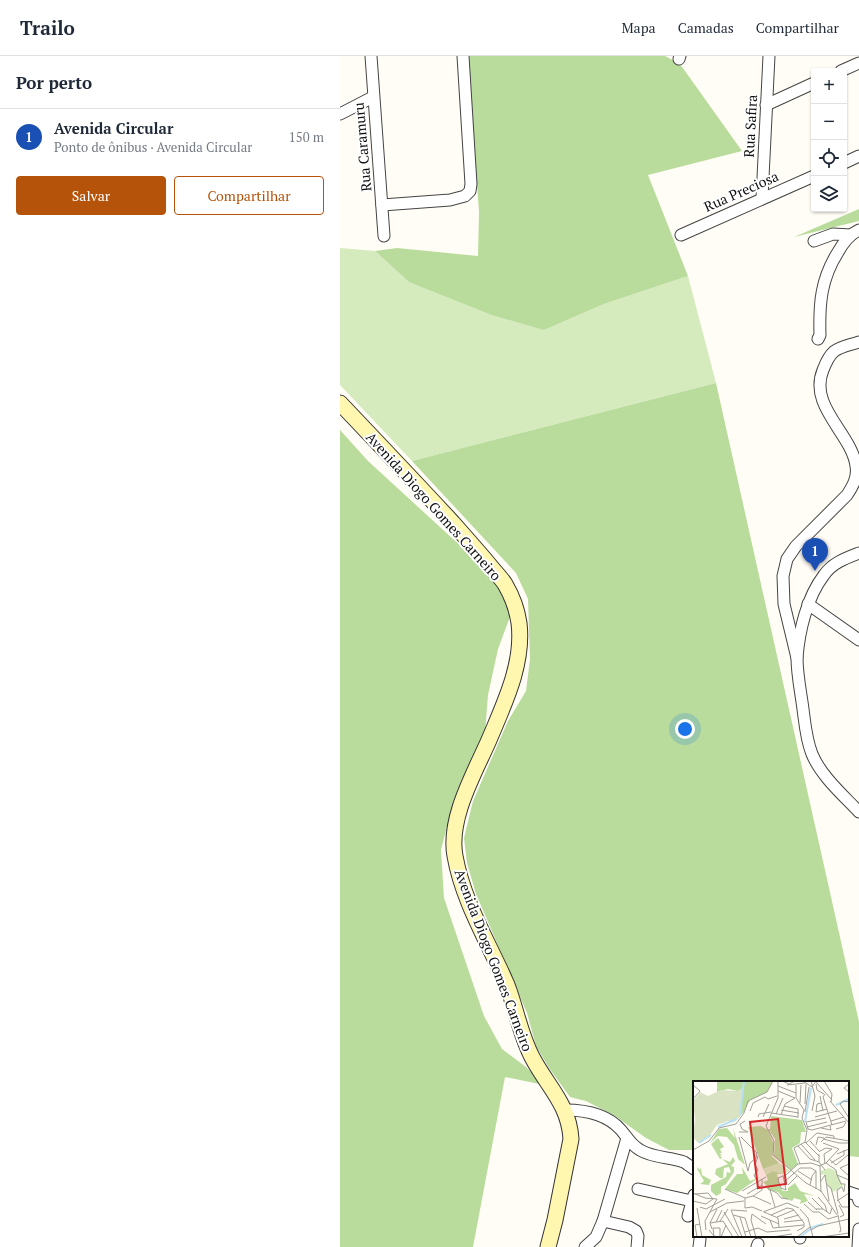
<!DOCTYPE html>
<html lang="pt">
<meta charset="utf-8">
<style>
:root{--surface:#fff;--page:#f2f2f3;--text:#1f2937;--muted:#747a83;--line:#e0e1e3;--accent:#b45309}
body{margin:0;font-family:"PT Serif",serif;background:var(--page);color:var(--text)}
.controls{position:absolute;right:12px;top:12px;display:grid;overflow:hidden;border-radius:4px;box-shadow:0 1px 3px #0004}
.controls button{width:36px;height:36px;display:grid;place-items:center;padding:0;border:0;border-bottom:1px solid var(--line);background:var(--surface);color:var(--text);font:20px sans-serif}
.you{position:absolute;left:345px;top:673px;width:14px;height:14px;margin:-10px;border:3px solid #fff;border-radius:50%;background:#1a73e8;box-shadow:0 0 0 6px #1a73e833}
.badge{display:grid;place-items:center;width:26px;height:26px;border-radius:50%;background:var(--accent);color:#fff;font-size:13px;font-weight:700}
.pin{position:absolute;translate:-50% -33px;filter:drop-shadow(0 1px 2px #0008)}
.pin::after{content:'';position:absolute;top:21px;width:14px;height:12px;background:inherit;clip-path:polygon(0 0,100% 0,50% 100%)}
.list{margin:0;padding:0;list-style:none}
h2{display:flex;justify-content:space-between;align-items:center;height:52px;margin:0;padding:0 16px;font-size:17px}
h2 small{font-size:13px;font-weight:400;color:var(--muted)}
.list li{display:grid;grid-template-columns:26px 1fr auto;gap:12px;align-items:center;box-sizing:border-box;height:56px;padding:0 16px;border-top:1px solid var(--line)}
.list b{display:block;font-size:15px;white-space:nowrap}
.list p{margin:0;font-size:13px;white-space:nowrap;color:var(--muted)}
.list em{font-size:13px;font-style:normal;color:var(--muted)}
.actions{display:flex;gap:8px;padding:12px 16px}
.actions a{flex:1;padding:9px 0;border:1px solid var(--accent);border-radius:4px;text-align:center;font-size:14px;color:var(--accent)}
.actions .main{background:var(--accent);color:#fff}
.icon{flex:none;width:22px;height:22px;fill:none;stroke:currentColor;stroke-width:2;stroke-linecap:round;stroke-linejoin:round}
.map{position:relative;flex:none;width:519px;height:1191px;overflow:hidden}
header{display:flex;align-items:center;gap:24px;box-sizing:border-box;height:56px;padding:0 20px;background:var(--surface);border-bottom:1px solid var(--line)}
header strong{font-size:19px}
nav{display:flex;gap:22px;margin-inline-start:auto;font-size:14px}
main{display:flex}
aside{flex:1;background:var(--surface)}
.map>svg:first-child{display:block}
.green{fill:#d5ebbd}
.forest{fill:#b9dc9c}
.lines{fill:none;stroke-linecap:round;stroke-linejoin:round}
.street-casing{stroke:#444;stroke-width:13}
.secondary-casing{stroke:#333;stroke-width:17}
.street{stroke:#fff;stroke-width:11}
.secondary{stroke:#fff6b0;stroke-width:15}
.labels{text-anchor:middle;dominant-baseline:central;stroke-width:4;stroke-linejoin:round;paint-order:stroke}
.street-label{font-size:14px;fill:#111;stroke:#fff}
.inset-river{fill:none;stroke:#b9e0f7;stroke-width:2}
.inset-road{fill:none;stroke:#a09f9a;stroke-width:1}
.view{fill:#d62828;fill-opacity:0.15;stroke:#d62828;stroke-width:2}
.inset-edge{fill:none;stroke:#111;stroke-width:2}
</style>
<header>
<strong>Trailo</strong>
<nav><a>Mapa</a><a>Camadas</a><a>Compartilhar</a></nav>
</header>
<main>
<aside>
<h2>Por perto<small></small></h2>
<ul class="list">
<li><span class="badge" style="background:#1a4fb4">1</span><div><b>Avenida Circular</b><p>Ponto de ônibus · Avenida Circular</p></div><em>150 m</em></li>
</ul>
<div class="actions"><a class="main">Salvar</a><a>Compartilhar</a></div>
</aside>
<div class="map">
<svg width="519" height="1191" viewBox="0 0 519 1191">
<rect width="100%" height="100%" fill="#fffdf5"/>
<polygon class="green" points="0,192 35,195 69,226 204,274 264,248 348,220 376,327 72,405 0,329"/>
<g class="forest">
<polygon points="128,0 325,0 340,8 402,95 308,119 348,220 264,248 204,274 152,259 69,226 35,195 57,192 138,200 139,156"/>
<polygon points="519,153 519,165 454,181"/>
<polygon points="376,327 519,966 519,1101 508,1100 508,1026 354,1026 354,1094 329,1094 306,1082 275,1060 246,1045 230,1041 209,1012 196,990 187,957 136,838 127,807 124,782 133,745 168,665 186,635 190,603 188,543 176,517 72,405"/>
<polygon points="0,374 28,405 161,527 171,558 158,593 148,639 145,677 107,770 101,794 104,842 144,960 162,993 186,1011 204,1029 165,1021 133,1191 0,1191"/>
</g>
<g class="lines">
<g class="street-casing">
<g id="street">
<polyline points="31,0 44,180"/>
<polyline points="339,3 340,0"/>
<polyline points="501,15 519,7"/>
<polyline points="426,49 474,27"/>
<polyline points="0,58 33,41"/>
<polyline points="504,107 519,100"/>
<polyline points="422,142 429,0"/>
<polyline points="42,149 110,144 125,140 130,135 131,128 123,0"/>
<polyline points="341,179 474,120"/>
<polyline points="474,185 493,178 511,179"/>
<path d="M 478,283 L 480,279 C 479,247 481,223 498,196 C 503,187 510,178 519,174"/>
<path d="M 519,497 C 506,502 492,507 484,519 C 467,541 459,575 457,602 C 457,619 461,637 463,653 C 465,668 466,683 472,698 C 481,720 503,739 519,756"/>
<polyline points="468,548 519,584"/>
<path d="M 457,602 L 444,548 L 443,520 L 447,503 L 456,490 L 507,439 C 513,430 518,421 516,410 C 512,378 468,350 483,314 C 492,291 497,293 519,286"/>
<path d="M 225,1054 C 245,1054 267,1058 281,1074 C 287,1081 291,1089 300,1094 C 313,1102 330,1101 344,1106 C 347,1108 351,1111 354,1113"/>
<polyline points="298,1133 352,1145"/>
<polyline points="508,1136 517,1139 519,1145"/>
<polyline points="348,1160 354,1139"/>
<polyline points="263,1165 289,1171 296,1175 298,1180 297,1191"/>
<polyline points="460,1182 460,1180"/>
<polyline points="245,1191 256,1181 263,1165 287,1082"/>
<polyline points="359,1191 360,1183"/>
<polyline points="417,1191 418,1188"/>
<polyline points="518,1191 519,1173"/>
</g>
</g>
<g class="secondary-casing">
<path id="secondary" d="M 0,347 C 38,387 76,427 113,467 C 126,482 139,496 152,512 C 156,517 161,522 165,528 C 172,540 177,553 179,567 C 184,608 164,648 149,684 C 134,718 108,763 115,800 C 123,846 149,887 167,929 C 176,952 180,978 192,1001 C 207,1030 229,1048 231,1083 L 215,1164 L 208,1191"/>
</g>
<use href="#street" class="street"/>
<use href="#secondary" class="secondary"/>
</g>
<g class="labels">
<g class="street-label">
<text transform="translate(410 70) rotate(-87)">Rua Safira</text>
<text transform="translate(22 91) rotate(-95)">Rua Caramuru</text>
<text transform="translate(401 135) rotate(-24)">Rua Preciosa</text>
<text transform="translate(94 450) rotate(48)">Avenida Diogo Gomes Carneiro</text>
<text transform="translate(154 904) rotate(69)">Avenida Diogo Gomes Carneiro</text>
</g>
</g>
<g transform="translate(353 1025)">
<rect width="156" height="156" fill="#fffdf5"/>
<path d="M 86,82 L 97,90 L 90,93 L 80,90 L 73,94 L 70,88 ZM 136,87 L 143,90 L 150,105 L 140,111 L 133,102 L 131,93 L 128,94 L 128,90 Z" fill="#d5ebbd"/>
<path d="M 24,0 L 80,0 L 74,11 L 57,19 L 51,31 L 39,43 L 48,31 L 50,7 L 45,10 L 35,8 L 24,11 ZM 78,35 L 109,39 L 113,51 L 108,51 L 107,62 L 99,67 L 105,83 L 98,89 L 81,75 L 82,58 L 75,48 L 77,48 ZM 68,45 L 75,49 L 81,63 L 79,75 L 86,82 L 70,88 L 55,46 ZM 34,47 L 42,57 L 40,47 L 52,84 L 45,78 L 41,64 L 34,56 L 25,55 L 17,62 L 26,48 ZM 25,57 L 31,66 L 27,68 L 29,72 L 26,72 L 29,74 L 27,74 L 29,77 L 27,78 L 18,63 ZM 40,76 L 42,80 L 38,85 L 41,86 L 41,91 L 33,103 L 28,106 L 28,112 L 23,115 L 18,110 L 18,104 L 33,96 L 34,91 L 38,92 L 36,86 L 31,87 L 30,97 L 27,97 L 22,93 L 23,88 L 35,83 L 29,78 L 37,81 ZM 5,86 L 6,89 L 8,87 L 9,94 L 18,99 L 16,104 L 7,103 L 11,100 L 4,88 ZM 49,86 L 57,100 L 67,96 L 44,112 L 32,108 L 44,93 L 50,93 ZM 80,90 L 90,93 L 84,93 L 87,106 L 90,110 L 95,110 L 95,107 L 102,102 L 107,110 L 122,115 L 111,113 L 115,120 L 107,123 L 108,119 L 101,117 L 99,120 L 90,117 L 85,111 L 75,109 L 75,106 L 70,101 L 75,99 L 73,94 Z" fill="#b9dc9c"/>
<path d="M 50,7 L 48,31 L 45,37 L 38,41 L 39,43 L 35,40 L 24,44 L 17,54 L 5,62 L 0,56 L 2,39 L 0,20 L 7,11 L 15,15 L 28,9 L 45,10 Z" fill="#d9e3c4"/>
<path class="inset-river" d="M 143,24 L 156,18M 47,34 L 51,0M 112,41 L 118,7M 25,46 L 44,38M 6,62 L 18,54M 107,156 L 120,146 L 130,143"/>
<path class="inset-road" d="M 85,0 L 85,17 L 73,45 L 81,60 L 80,74 L 113,102 L 128,110 L 144,134M 89,0 L 96,3 L 102,0M 110,0 L 119,6 L 123,0M 118,0 L 122,15 L 119,30M 131,0 L 139,13 L 138,21M 123,1 L 139,19M 123,3 L 124,9 L 131,13M 156,3 L 151,7 L 156,11M 0,4 L 7,10 L 0,18M 94,4 L 112,2M 103,4 L 103,17 L 111,29 L 109,37 L 114,49 L 112,61 L 126,75M 85,5 L 103,12M 85,10 L 102,17M 132,13 L 130,16 L 139,44M 127,15 L 130,30M 137,20 L 156,42M 156,21 L 150,20 L 147,23 L 156,37M 107,22 L 108,4M 128,22 L 124,23 L 123,31 L 134,28M 112,23 L 113,3M 91,25 L 105,28 L 105,37M 88,29 L 106,32M 57,30 L 60,22 L 72,16 L 75,18 L 84,15M 112,31 L 116,6M 78,32 L 105,36M 83,33 L 90,17M 88,34 L 92,23 L 102,17M 65,36 L 66,33 L 78,31M 70,36 L 76,23M 122,36 L 144,30M 133,37 L 113,41 L 115,48 L 119,49 L 153,40M 138,40 L 151,36M 114,46 L 134,41M 128,47 L 138,49 L 137,45M 143,48 L 150,46 L 153,41M 46,51 L 55,51 L 49,48 L 47,43 L 52,40M 46,56 L 55,90 L 57,82 L 63,77 L 64,72 L 48,56M 130,58 L 146,62 L 156,62M 117,60 L 127,71M 128,61 L 133,56 L 156,60M 113,62 L 124,52 L 141,55 L 141,57M 108,63 L 122,79M 123,64 L 125,56 L 131,57M 105,65 L 117,78 L 126,81M 0,69 L 16,60 L 26,47 L 43,43 L 51,32 L 55,20 L 74,11 L 80,0M 127,70 L 133,67 L 139,68 L 131,73 L 132,83M 126,73 L 126,81 L 132,89M 144,73 L 156,68M 136,78 L 143,84 L 156,73M 133,82 L 143,89 L 144,94 L 156,99M 138,82 L 151,74 L 151,69M 107,83 L 101,67 L 112,61M 156,83 L 147,87 L 156,95M 126,85 L 133,82 L 146,68 L 130,62M 127,85 L 128,111M 105,90 L 119,99M 123,90 L 123,108M 90,94 L 93,109M 93,94 L 105,83 L 118,82 L 127,85M 144,94 L 148,103 L 152,103 L 151,110M 90,95 L 85,97 L 86,102 L 88,107 L 93,109M 63,98 L 61,94 L 65,89 L 62,84 L 65,75M 128,100 L 132,94 L 136,120M 91,101 L 107,87 L 118,87 L 123,90M 133,103 L 138,107 L 145,133M 95,104 L 104,95M 117,104 L 119,95 L 123,90M 74,107 L 84,112 L 88,117 L 95,118M 32,108 L 52,117M 77,109 L 82,126M 49,110 L 73,96M 151,111 L 149,106 L 144,109 L 145,119 L 149,126 L 156,126M 0,112 L 12,117 L 24,118 L 12,140 L 13,149M 54,113 L 69,104M 60,115 L 69,109 L 69,98M 125,116 L 132,124 L 134,131M 119,117 L 130,128M 0,120 L 13,123 L 20,118 L 15,112 L 2,113M 144,120 L 156,112M 115,121 L 124,129M 111,123 L 120,131 L 126,131 L 135,138 L 145,135M 146,124 L 151,134 L 147,136M 7,126 L 13,128 L 32,118M 4,127 L 9,156M 107,128 L 115,137 L 120,156M 123,128 L 130,128 L 137,133 L 139,127M 69,130 L 59,126 L 52,127 L 52,117 L 60,115 L 78,123M 17,131 L 34,122 L 51,120M 31,131 L 46,156M 70,131 L 94,122 L 106,127M 71,131 L 85,137 L 86,146M 40,134 L 52,137 L 58,156M 78,134 L 94,127 L 100,128 L 111,142 L 111,146 L 104,150M 145,134 L 148,150 L 146,151M 68,135 L 86,143M 47,136 L 53,156M 84,136 L 101,129M 91,138 L 106,134M 77,139 L 80,147 L 111,144M 27,140 L 35,128M 23,141 L 29,129M 91,141 L 110,139M 17,142 L 24,128M 19,148 L 17,142 L 30,140 L 40,156M 16,149 L 21,155 L 20,147 L 27,147 L 27,156M 118,149 L 125,145 L 156,138M 52,151 L 65,147 L 74,151 L 97,149M 4,156 L 2,144 L 7,143M 28,156 L 33,144M 49,156 L 38,129 L 54,130M 63,156 L 58,139 L 59,133 L 73,143M 79,156 L 99,153M 104,156 L 117,146M 128,156 L 156,152"/>
<path class="view" d="M 85,38 L 93,103 L 65,107 L 57,41 Z"/>
<rect width="156" height="156" class="inset-edge"/>
</g>
</svg>
<div class="controls">
<button>+</button>
<button>−</button>
<button><svg class="icon" aria-label="locate" viewBox="0 0 24 24"><circle cx="12" cy="12" r="6"/><path d="M12 2v4M12 18v4M2 12h4M18 12h4"/></svg></button>
<button><svg class="icon" aria-label="layers" viewBox="0 0 24 24"><path d="M12 4l9 5-9 5-9-5zM3 14l9 5 9-5"/></svg></button>
</div>
<div class="you"></div>
<div class="pin badge" style="left:475px;top:515px;background:#1a4fb4">1</div>
</div>
</main>
